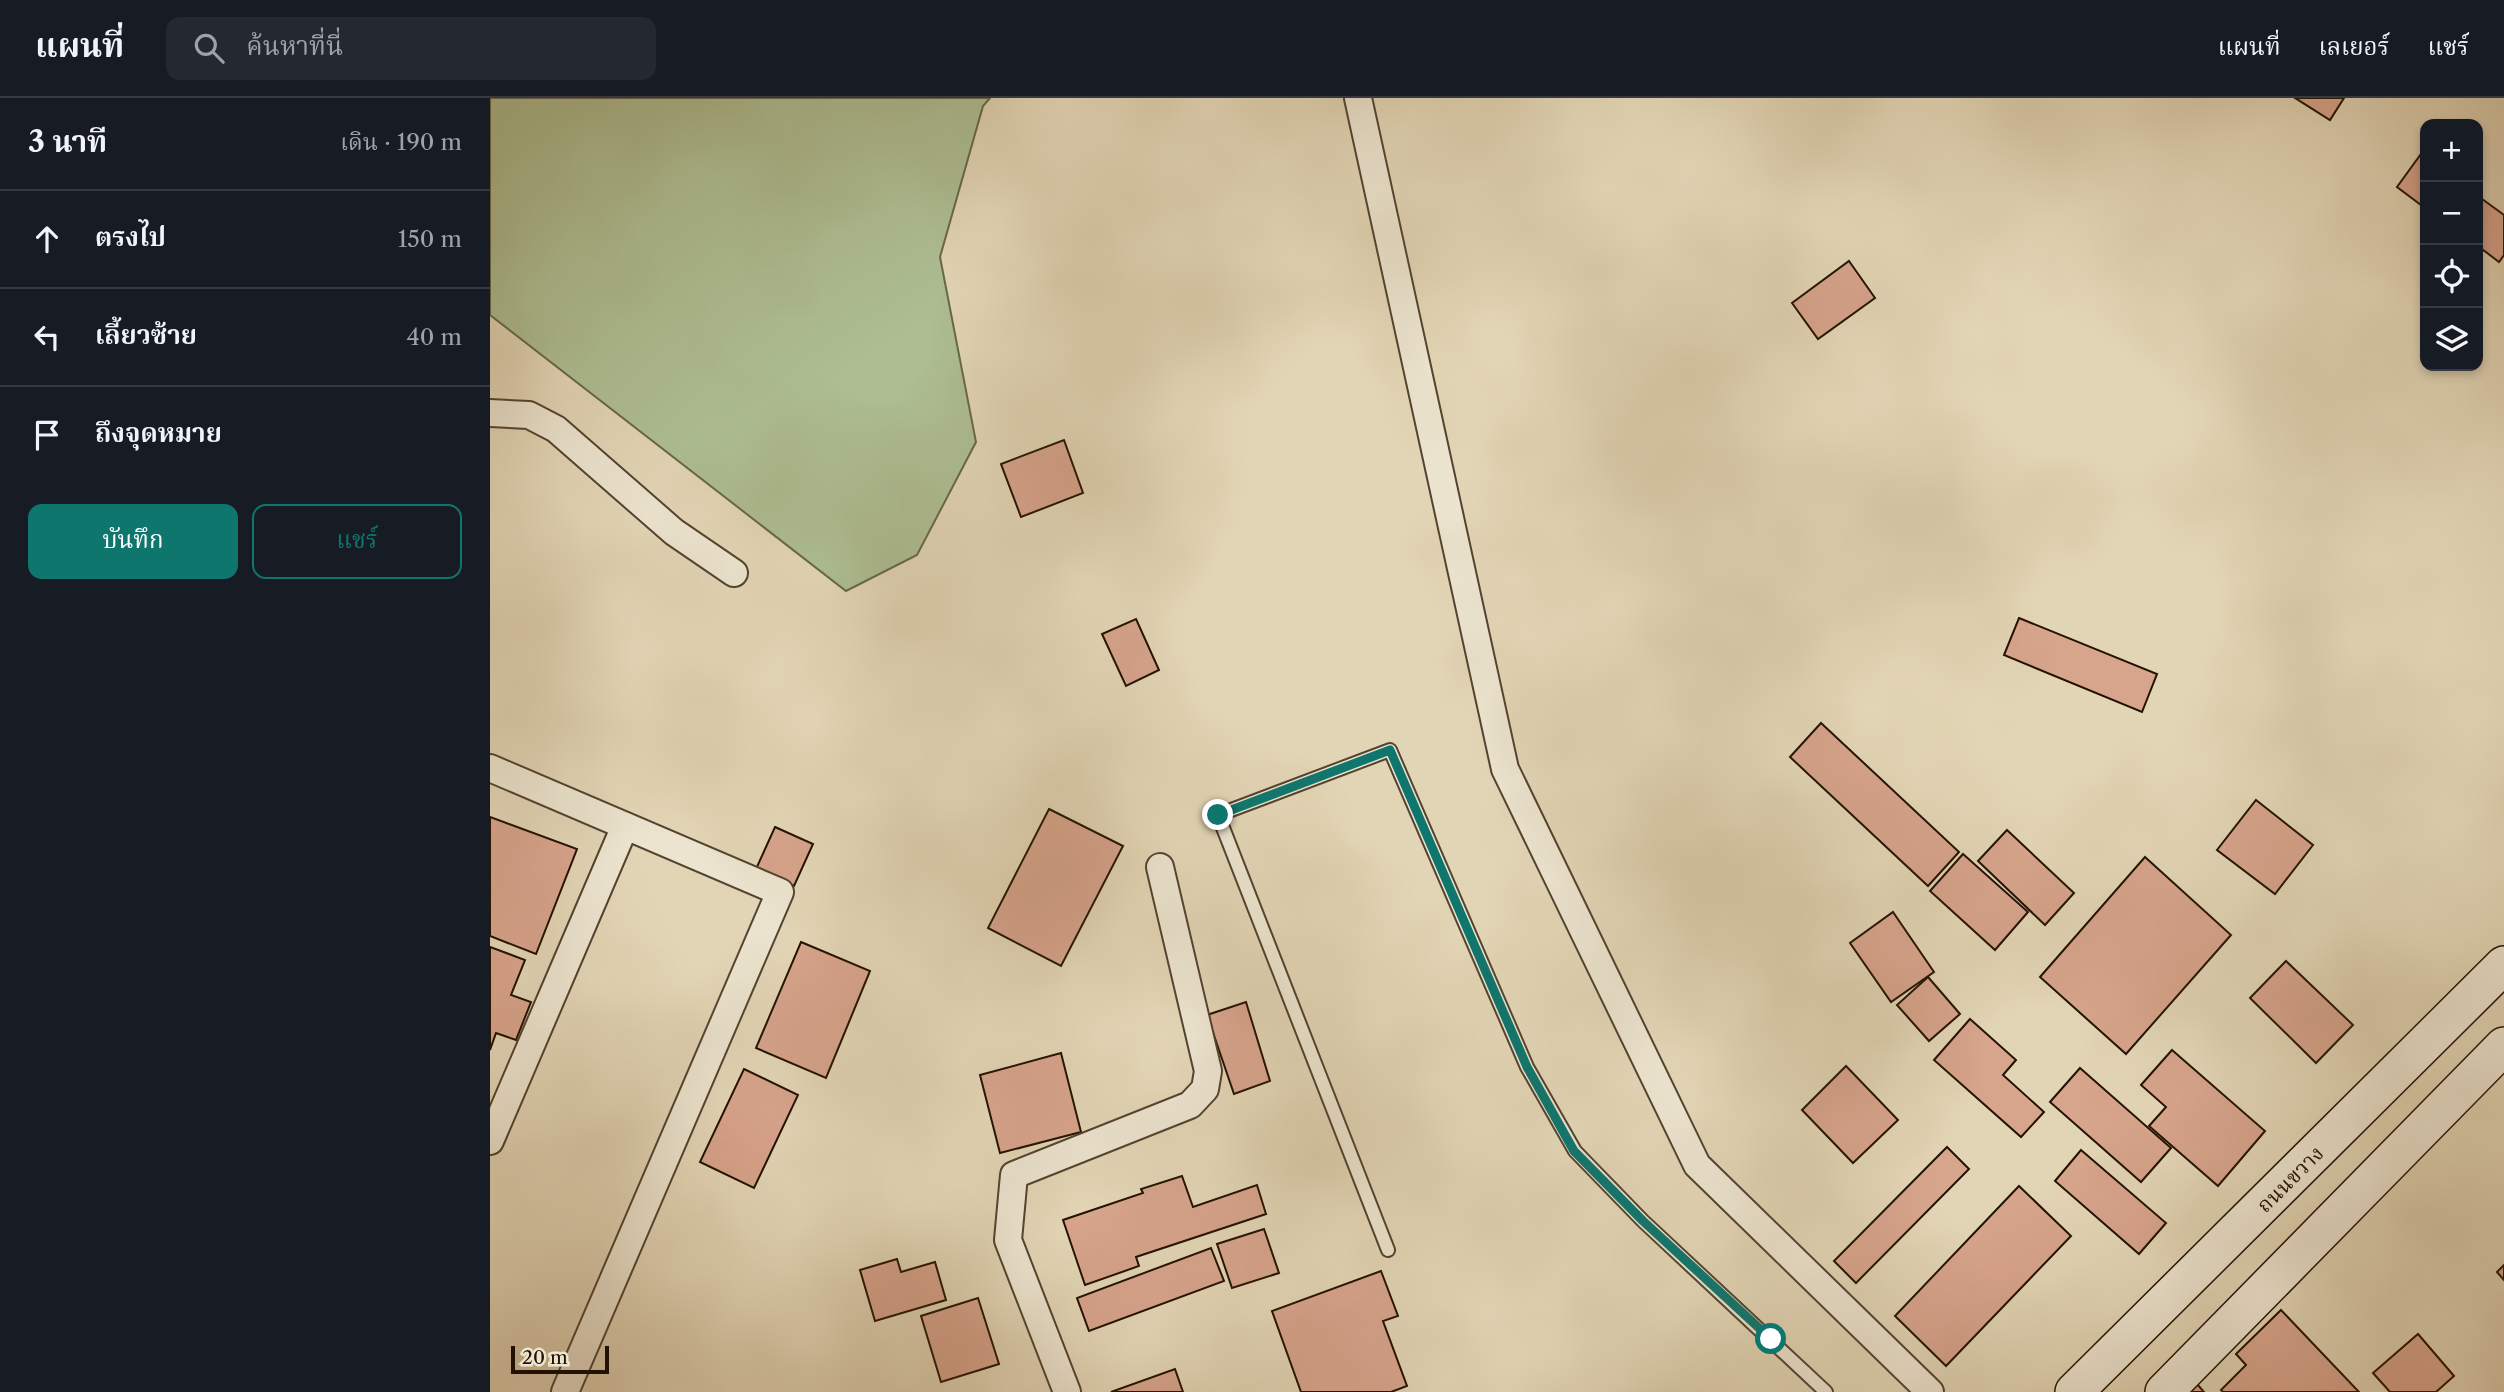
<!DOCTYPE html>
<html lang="th">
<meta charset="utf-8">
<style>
:root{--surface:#171b24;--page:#242831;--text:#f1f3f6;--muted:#9ea1a6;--line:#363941;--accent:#0f766e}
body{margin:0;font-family:"Libre Caslon Text","Noto Serif Thai",serif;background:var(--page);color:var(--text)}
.controls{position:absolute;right:21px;top:21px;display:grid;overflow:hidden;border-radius:14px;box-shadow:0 4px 10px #0003}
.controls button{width:63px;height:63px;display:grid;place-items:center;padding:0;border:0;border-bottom:2px solid var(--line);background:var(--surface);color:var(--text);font:35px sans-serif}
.scale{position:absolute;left:21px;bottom:18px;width:98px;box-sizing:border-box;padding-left:7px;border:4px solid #231203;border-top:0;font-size:19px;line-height:24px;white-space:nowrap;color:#231203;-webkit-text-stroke:5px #ece4cf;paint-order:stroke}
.stop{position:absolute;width:21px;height:21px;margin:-16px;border:5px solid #0f766e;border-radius:50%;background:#fff}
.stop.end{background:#0f766e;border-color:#fff;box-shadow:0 2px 7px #0008}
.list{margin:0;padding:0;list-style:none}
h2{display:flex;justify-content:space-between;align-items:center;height:91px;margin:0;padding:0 28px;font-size:30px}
h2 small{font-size:23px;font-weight:400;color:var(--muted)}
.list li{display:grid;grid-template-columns:46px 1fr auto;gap:21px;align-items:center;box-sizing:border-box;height:98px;padding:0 28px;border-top:2px solid var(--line)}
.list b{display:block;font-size:26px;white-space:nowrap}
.list em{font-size:23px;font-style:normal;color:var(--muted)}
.actions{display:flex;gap:14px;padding:21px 28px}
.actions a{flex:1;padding:16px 0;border:2px solid var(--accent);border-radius:14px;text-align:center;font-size:24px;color:var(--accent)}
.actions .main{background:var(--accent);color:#fff}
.icon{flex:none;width:38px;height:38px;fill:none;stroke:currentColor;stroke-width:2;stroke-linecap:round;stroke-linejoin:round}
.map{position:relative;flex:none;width:2014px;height:1294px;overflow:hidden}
header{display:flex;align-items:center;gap:42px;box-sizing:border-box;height:98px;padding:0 35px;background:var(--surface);border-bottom:2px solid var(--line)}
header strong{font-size:33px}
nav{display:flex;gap:38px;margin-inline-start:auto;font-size:24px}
.search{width:490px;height:63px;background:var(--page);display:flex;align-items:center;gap:18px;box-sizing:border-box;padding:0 24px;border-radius:14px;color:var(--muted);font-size:26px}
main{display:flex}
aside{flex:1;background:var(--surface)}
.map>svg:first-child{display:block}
.green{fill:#adbe92;stroke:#68684a;stroke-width:2}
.building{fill:#d7a48c;stroke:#231203;stroke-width:2}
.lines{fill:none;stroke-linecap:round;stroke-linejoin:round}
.lane-casing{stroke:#534330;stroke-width:16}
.street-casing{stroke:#534330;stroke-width:30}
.secondary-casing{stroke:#231203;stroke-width:40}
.lane{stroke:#ece4cf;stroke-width:12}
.street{stroke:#ece4cf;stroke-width:26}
.secondary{stroke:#ece4cf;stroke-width:37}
.route{stroke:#0f766e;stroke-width:9}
.labels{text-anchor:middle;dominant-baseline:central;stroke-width:5;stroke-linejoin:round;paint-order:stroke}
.street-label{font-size:21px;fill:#231203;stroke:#ece4cf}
</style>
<header>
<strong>แผนที่</strong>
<div class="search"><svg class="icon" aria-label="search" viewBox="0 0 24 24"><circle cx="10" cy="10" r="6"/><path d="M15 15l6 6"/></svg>ค้นหาที่นี่</div>
<nav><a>แผนที่</a><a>เลเยอร์</a><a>แชร์</a></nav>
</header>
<main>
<aside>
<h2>3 นาที<small>เดิน · 190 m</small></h2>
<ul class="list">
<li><svg class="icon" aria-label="ahead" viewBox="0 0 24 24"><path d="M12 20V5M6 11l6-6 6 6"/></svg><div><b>ตรงไป</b></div><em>150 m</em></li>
<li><svg class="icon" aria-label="left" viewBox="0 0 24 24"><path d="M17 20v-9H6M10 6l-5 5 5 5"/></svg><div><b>เลี้ยวซ้าย</b></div><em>40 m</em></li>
<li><svg class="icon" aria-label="arrive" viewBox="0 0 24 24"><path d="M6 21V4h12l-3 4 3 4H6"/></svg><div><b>ถึงจุดหมาย</b></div></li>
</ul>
<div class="actions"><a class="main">บันทึก</a><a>แชร์</a></div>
</aside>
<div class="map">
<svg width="2014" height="1294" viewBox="0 0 2014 1294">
<rect width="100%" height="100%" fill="#e2d5b5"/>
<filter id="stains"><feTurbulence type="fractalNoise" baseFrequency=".00286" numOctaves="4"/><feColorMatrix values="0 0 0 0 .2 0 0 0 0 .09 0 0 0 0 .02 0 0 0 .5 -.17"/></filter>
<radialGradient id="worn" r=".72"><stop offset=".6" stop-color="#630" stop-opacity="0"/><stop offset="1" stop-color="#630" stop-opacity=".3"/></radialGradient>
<polygon class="green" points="0,0 500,0 493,8 450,159 486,344 427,457 356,493 0,217"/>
<g class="building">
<polygon points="1805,0 1854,0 1840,22"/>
<polygon points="1931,56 1935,59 1935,110 1907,89"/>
<polygon points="1988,98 2014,117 2014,157 2009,164 1988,148"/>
<polygon points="1359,163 1385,200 1328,241 1302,205"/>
<polygon points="574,342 593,395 531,419 511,366"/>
<polygon points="1529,520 1667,576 1652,614 1514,557"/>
<polygon points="646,521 669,572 636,588 612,536"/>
<polygon points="1331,625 1469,754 1438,788 1300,659"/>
<polygon points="1766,702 1823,747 1785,796 1727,752"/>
<polygon points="559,711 633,748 571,868 498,830"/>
<polygon points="0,719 87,751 46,856 0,838"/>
<polygon points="285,729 323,746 304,788 266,771"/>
<polygon points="1517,732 1584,795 1555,827 1488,763"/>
<polygon points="1473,756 1538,814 1505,852 1440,793"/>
<polygon points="1655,759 1741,837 1636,956 1550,879"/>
<polygon points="1403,814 1444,874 1401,904 1360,845"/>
<polygon points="311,844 380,873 336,980 266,950"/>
<polygon points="0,849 35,862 21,897 41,904 26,942 6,935 0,952"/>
<polygon points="1796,863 1863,927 1826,965 1760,900"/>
<polygon points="1438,879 1470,916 1439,943 1407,907"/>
<polygon points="756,904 780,983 744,996 717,917"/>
<polygon points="1480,921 1526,962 1513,977 1554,1014 1531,1039 1444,962"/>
<polygon points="1682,952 1775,1033 1728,1088 1659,1028 1676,1009 1651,987"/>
<polygon points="571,955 591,1034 510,1055 490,977"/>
<polygon points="1356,968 1408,1022 1363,1065 1312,1012"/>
<polygon points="1590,970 1681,1050 1651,1084 1560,1004"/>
<polygon points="254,971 308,997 264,1090 210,1064"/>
<polygon points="1457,1049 1479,1071 1366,1185 1344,1163"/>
<polygon points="1591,1052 1676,1125 1649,1156 1565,1083"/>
<polygon points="692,1078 703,1109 767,1087 776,1116 646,1159 649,1168 595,1187 573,1122 653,1095 651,1091"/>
<polygon points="1529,1088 1581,1138 1456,1268 1405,1218"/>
<polygon points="774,1131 789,1175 742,1190 727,1146"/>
<polygon points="721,1150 734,1183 599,1233 587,1200"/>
<polygon points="407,1161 411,1174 445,1164 456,1202 385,1223 370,1172"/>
<polygon points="2014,1167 2014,1182 2007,1174"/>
<polygon points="891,1173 908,1218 893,1223 917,1288 901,1294 811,1294 782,1213"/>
<polygon points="488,1200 509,1266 451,1284 431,1218"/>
<polygon points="1791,1212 1869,1294 1733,1294 1731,1292 1756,1267 1746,1256"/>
<polygon points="1928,1236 1964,1278 1946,1294 1900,1294 1883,1275"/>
<polygon points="685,1271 693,1294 621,1294"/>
<polygon points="1707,1286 1714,1294 1699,1294"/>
</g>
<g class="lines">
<g class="lane-casing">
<polyline id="lane" points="898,1152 728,717 900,652 1037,969 1085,1053 1153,1123 1336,1294"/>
</g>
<g class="street-casing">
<g id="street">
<polyline points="868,0 1015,671 1207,1067 1440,1294"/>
<polyline points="0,315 39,317 66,331 184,434 244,475"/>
<polyline points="0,670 290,794 75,1294"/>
<polyline points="0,1043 135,728"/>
<polyline points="577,1294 518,1142 524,1077 700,1007 715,991 718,973 670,769"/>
</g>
</g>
<g class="secondary-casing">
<g id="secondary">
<polyline points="1584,1294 2014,867"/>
<polyline points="1674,1294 2014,948"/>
</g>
</g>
<use href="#lane" class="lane"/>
<use href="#street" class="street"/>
<use href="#secondary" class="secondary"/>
</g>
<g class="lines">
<polyline class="route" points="728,717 900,652 1037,969 1084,1053 1153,1123 1281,1241"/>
</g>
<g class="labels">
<g class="street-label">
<text transform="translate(1800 1081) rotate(-45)">ถนนขวาง</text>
</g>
</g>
<rect width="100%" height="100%" filter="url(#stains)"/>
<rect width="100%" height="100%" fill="url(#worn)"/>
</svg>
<div class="controls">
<button>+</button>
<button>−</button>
<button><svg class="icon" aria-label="locate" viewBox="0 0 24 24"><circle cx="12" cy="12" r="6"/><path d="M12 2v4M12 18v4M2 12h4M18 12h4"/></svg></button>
<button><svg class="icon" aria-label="layers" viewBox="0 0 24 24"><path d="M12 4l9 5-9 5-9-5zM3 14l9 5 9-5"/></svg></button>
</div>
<div class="scale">20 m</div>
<div class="stop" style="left:1281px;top:1241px"></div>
<div class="stop end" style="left:728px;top:717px"></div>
</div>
</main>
